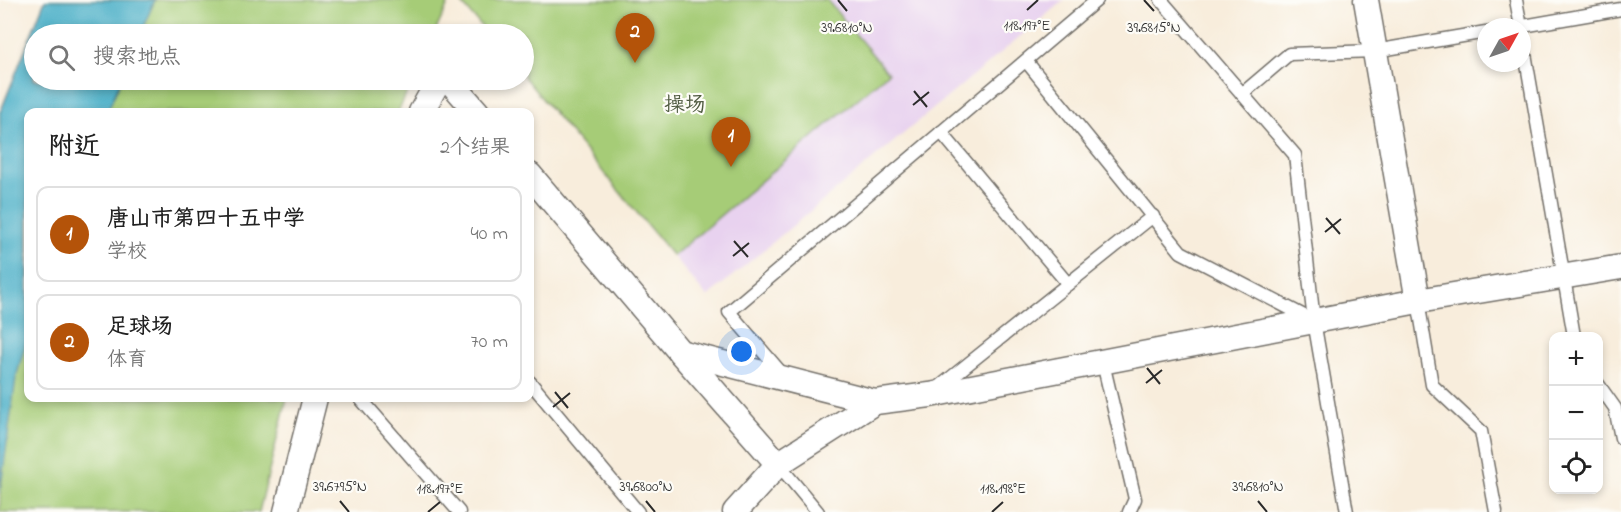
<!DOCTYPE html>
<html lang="zh">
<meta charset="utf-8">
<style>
:root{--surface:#fff;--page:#f6f6f6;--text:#222;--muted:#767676;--line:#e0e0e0;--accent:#b45309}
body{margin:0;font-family:"Indie Flower","LXGW WenKai TC",sans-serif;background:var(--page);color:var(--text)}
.controls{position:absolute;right:18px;bottom:18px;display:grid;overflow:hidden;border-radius:12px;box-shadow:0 3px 9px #0003}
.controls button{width:54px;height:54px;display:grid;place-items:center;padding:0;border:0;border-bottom:2px solid var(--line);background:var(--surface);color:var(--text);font:30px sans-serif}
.compass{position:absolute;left:1477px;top:18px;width:54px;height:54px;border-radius:50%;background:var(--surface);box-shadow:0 3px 9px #0003;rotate:50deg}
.you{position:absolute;left:742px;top:352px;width:21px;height:21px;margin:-15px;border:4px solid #fff;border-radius:50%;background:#1a73e8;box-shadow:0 0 0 9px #1a73e833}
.badge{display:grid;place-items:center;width:39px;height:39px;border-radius:50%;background:var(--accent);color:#fff;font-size:20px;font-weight:700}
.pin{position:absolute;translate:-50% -50px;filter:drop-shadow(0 2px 3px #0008)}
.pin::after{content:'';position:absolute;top:32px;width:21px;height:18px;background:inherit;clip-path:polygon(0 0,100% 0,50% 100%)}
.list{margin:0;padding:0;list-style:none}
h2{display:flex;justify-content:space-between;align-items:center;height:78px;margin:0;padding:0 24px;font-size:26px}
h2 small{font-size:20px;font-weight:400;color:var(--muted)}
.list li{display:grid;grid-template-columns:39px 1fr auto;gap:18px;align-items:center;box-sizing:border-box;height:96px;margin:0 12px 12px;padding:0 12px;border:2px solid var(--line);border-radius:12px}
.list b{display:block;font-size:22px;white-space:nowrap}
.list p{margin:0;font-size:20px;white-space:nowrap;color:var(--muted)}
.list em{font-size:20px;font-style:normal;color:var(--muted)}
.icon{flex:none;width:33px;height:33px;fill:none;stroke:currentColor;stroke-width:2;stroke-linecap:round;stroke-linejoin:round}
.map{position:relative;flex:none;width:1621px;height:512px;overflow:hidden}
.search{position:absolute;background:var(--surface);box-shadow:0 3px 9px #0003;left:24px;top:24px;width:510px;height:66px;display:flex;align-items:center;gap:15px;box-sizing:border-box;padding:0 21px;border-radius:33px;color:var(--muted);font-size:22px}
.panel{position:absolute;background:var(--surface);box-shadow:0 3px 9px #0003;left:24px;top:108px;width:510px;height:294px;border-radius:12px}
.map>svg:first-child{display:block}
.built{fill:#e8d2ef}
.green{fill:#a6cc77;stroke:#687c51;stroke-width:1.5}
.water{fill:#48afc7;stroke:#3a6d79;stroke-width:1.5}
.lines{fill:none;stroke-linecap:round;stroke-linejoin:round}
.lane-casing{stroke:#736f69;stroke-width:15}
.street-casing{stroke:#736f69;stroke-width:27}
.lane{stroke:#fff;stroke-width:12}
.street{stroke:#fff;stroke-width:24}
.ticks{fill:none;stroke:#2b2b2b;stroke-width:2}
.labels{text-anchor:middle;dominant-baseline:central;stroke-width:4.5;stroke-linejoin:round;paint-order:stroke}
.park-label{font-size:21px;fill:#505b42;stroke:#fdfcf7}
.ticks-label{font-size:15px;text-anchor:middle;fill:#2b2b2b;stroke:#fdfcf7;stroke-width:4.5;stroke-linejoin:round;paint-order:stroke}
</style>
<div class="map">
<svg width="1621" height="512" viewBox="0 0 1621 512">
<rect width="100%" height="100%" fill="#fdfcf7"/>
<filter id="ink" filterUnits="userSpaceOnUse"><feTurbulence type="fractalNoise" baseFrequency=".0167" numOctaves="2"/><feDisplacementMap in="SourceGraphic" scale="12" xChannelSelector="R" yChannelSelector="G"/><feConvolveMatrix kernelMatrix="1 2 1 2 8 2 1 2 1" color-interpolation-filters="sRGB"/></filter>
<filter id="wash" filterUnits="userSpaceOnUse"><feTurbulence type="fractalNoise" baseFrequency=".008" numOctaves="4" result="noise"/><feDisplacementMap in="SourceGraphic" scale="24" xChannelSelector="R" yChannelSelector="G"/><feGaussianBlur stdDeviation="1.35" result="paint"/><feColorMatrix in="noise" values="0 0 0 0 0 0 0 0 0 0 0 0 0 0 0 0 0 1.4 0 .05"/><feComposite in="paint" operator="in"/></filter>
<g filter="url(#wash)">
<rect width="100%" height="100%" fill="#f8eddc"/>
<polygon class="built" points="459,0 1064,0 707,297 524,77 524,34 488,34"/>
<g class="green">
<polygon points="45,0 450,0 434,34 34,34 34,80 413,80 398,112 28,112 28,398 287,398 259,512 0,512 0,113"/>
<polygon points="459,0 827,0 888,73 673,256 524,77 524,34 488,34"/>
</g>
<polygon class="water" points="45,0 155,0 140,34 34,34 34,80 121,80 107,112 28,112 28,335 16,378 0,493 0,113"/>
</g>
<g filter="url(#ink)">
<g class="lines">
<g class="lane-casing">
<g id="lane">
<polyline points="1161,0 1295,155 1314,321 1347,512"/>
<polyline points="1516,0 1521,27"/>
<polyline points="1517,27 1621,9"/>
<polyline points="1522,36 1574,336"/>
<polyline points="1026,61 1181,252 1310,319"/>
<polyline points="1242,94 1289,54 1375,51 1486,32"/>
<polyline points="941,132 1068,284"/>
<polyline points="1418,301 1432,385 1481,431 1496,512"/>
<polyline points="1103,363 1135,499 1129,512"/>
<polyline points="783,375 729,312 1097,0"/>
<polyline points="530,382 638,512"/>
<polyline points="1598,384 1615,408 1621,438"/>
<polyline points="938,388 1153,216"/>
<polyline points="360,398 459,512"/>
<polyline points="778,464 818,512"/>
</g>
</g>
<g class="street-casing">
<g id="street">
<polyline points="1366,0 1418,301"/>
<polyline points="449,80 477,112"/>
<polyline points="421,112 439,80"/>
<polyline points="530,175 680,352 875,402 930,395 1418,301 1621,267"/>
<polyline points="680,352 778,464"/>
<polyline points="286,512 315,398"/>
<polyline points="735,512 778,464 875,402"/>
</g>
</g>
<use href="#lane" class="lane"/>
<use href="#street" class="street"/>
</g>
</g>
<path class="ticks" d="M 838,0 L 847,11M 1144,0 L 1154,11M 1027,10 L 1038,0M 914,91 L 927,107M 913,105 L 929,92M 1326,218 L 1340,234M 1325,232 L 1341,219M 734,241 L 748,257M 733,256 L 749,243M 1147,368 L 1160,384M 1146,383 L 1162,370M 555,392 L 568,408M 553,407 L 570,393M 340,501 L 349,512M 646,501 L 655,512M 1258,501 L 1267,512M 428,512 L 440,502M 992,512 L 1003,502"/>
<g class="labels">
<g class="park-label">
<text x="685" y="106">操场</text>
</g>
</g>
<g class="ticks-label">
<text x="1027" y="30">118.197°E</text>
<text x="847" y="32">39.6810°N</text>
<text x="1154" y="32">39.6815°N</text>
<text x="340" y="491">39.6795°N</text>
<text x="646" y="491">39.6800°N</text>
<text x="1258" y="491">39.6810°N</text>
<text x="440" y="493">118.197°E</text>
<text x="1003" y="493">118.198°E</text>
</g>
</svg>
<div class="controls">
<button>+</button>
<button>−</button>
<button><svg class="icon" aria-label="locate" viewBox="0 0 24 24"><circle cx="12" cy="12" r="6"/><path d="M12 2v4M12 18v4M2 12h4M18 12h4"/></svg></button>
</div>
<svg class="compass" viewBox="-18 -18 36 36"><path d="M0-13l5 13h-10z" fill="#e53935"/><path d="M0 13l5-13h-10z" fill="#767676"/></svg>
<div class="you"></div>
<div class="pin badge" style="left:731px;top:167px">1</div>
<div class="pin badge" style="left:635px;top:63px">2</div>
<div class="search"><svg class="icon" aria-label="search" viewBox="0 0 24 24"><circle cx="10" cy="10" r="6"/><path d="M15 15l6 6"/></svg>搜索地点</div>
<section class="panel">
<h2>附近<small>2个结果</small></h2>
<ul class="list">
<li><span class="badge">1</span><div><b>唐山市第四十五中学</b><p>学校</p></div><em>40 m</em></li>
<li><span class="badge">2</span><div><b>足球场</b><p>体育</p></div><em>70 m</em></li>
</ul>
</section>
</div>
